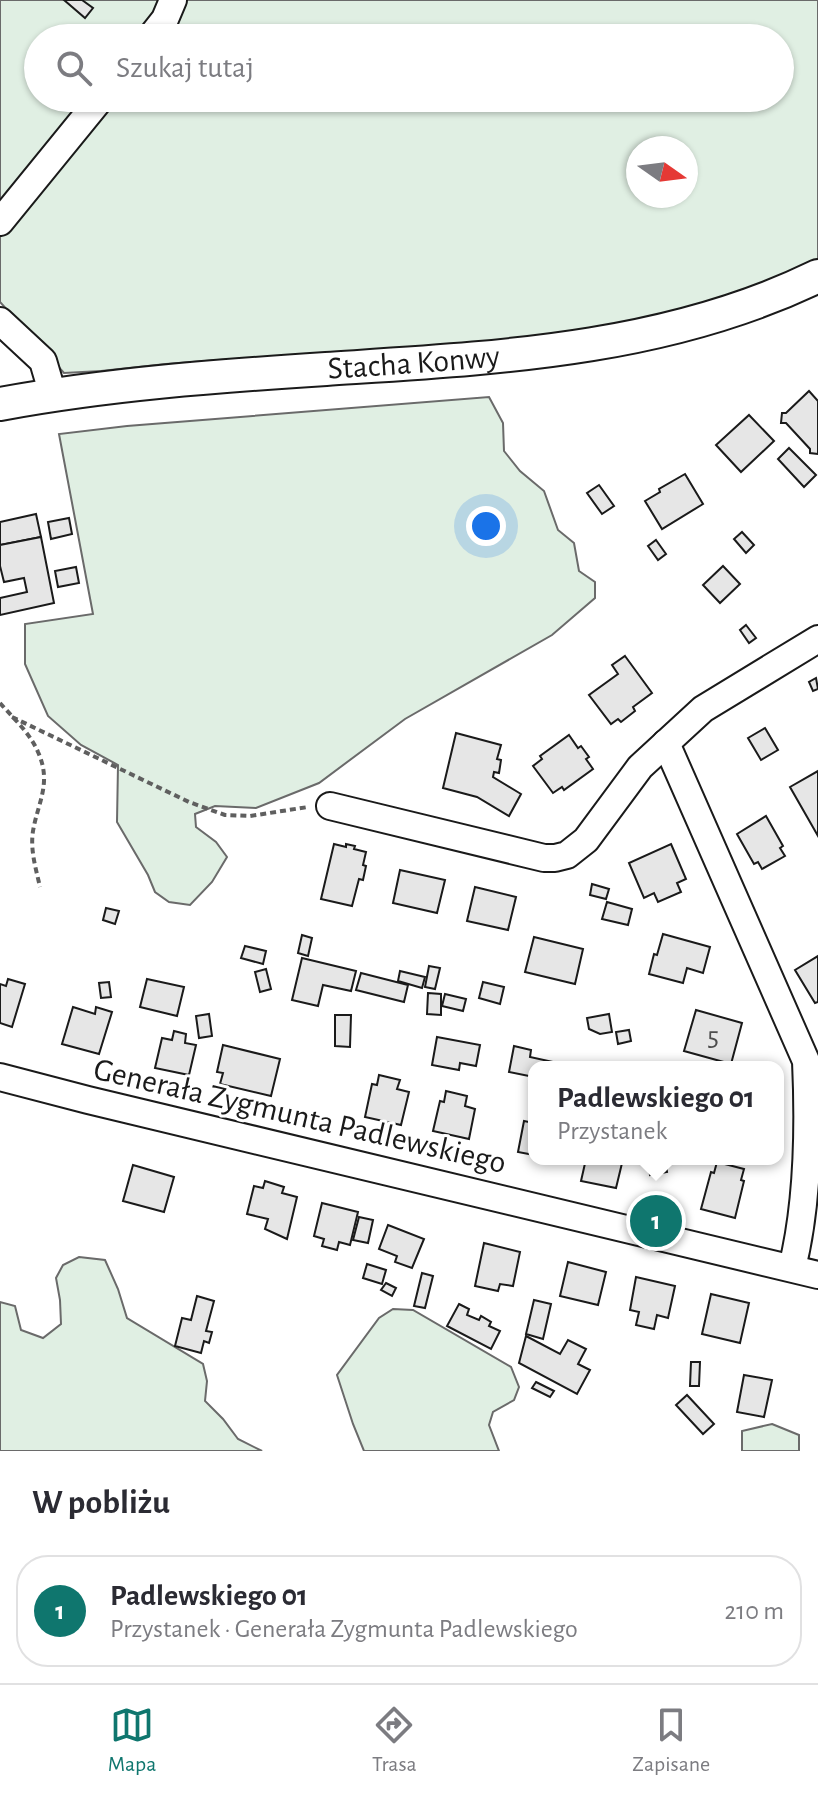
<!DOCTYPE html>
<html lang="pl">
<meta charset="utf-8">
<style>
:root{--surface:#fff;--page:#f7f7f7;--text:#2b2b33;--muted:#7c7c81;--line:#e1e1e2;--accent:#0f766e}
body{margin:0;font-family:"Alegreya Sans",sans-serif;background:var(--page);color:var(--text)}
.compass{position:absolute;left:626px;top:136px;width:72px;height:72px;border-radius:50%;background:var(--surface);box-shadow:0 2px 6px #0004;rotate:104deg}
.you{position:absolute;left:486px;top:526px;width:28px;height:28px;margin:-20px;border:6px solid #fff;border-radius:50%;background:#1a73e8;box-shadow:0 0 0 12px #1a73e833}
.badge{display:grid;place-items:center;width:52px;height:52px;border-radius:50%;background:var(--accent);color:#fff;font-size:26px;font-weight:700}
.pin{position:absolute;translate:-50% -50%;border:4px solid #fff;box-shadow:0 2px 8px #0006}
.popup{position:absolute;left:528px;top:1061px;width:256px;height:104px;box-sizing:border-box;display:grid;place-content:center;border-radius:16px;background:var(--surface);filter:drop-shadow(0 2px 6px #0005);font-size:26px;white-space:nowrap;color:var(--muted)}
.popup b{font-size:30px;color:var(--text)}
.popup::after{content:'';position:absolute;left:50%;top:100%;margin-left:-16px;border:16px solid transparent;border-top-color:var(--surface)}
.list{margin:0;padding:0;list-style:none}
h2{display:flex;justify-content:space-between;align-items:center;height:104px;margin:0;padding:0 32px;font-size:34px}
h2 small{font-size:26px;font-weight:400;color:var(--muted)}
.list li{display:grid;grid-template-columns:52px 1fr auto;gap:24px;align-items:center;box-sizing:border-box;height:112px;margin:0 16px 16px;padding:0 16px;border:2px solid var(--line);border-radius:32px}
.list b{display:block;font-size:30px;white-space:nowrap}
.list p{margin:0;font-size:26px;white-space:nowrap;color:var(--muted)}
.list em{font-size:26px;font-style:normal;color:var(--muted)}
.icon{flex:none;width:44px;height:44px;fill:none;stroke:currentColor;stroke-width:2;stroke-linecap:round;stroke-linejoin:round}
.map{position:relative;flex:none;width:818px;height:1451px;overflow:hidden}
.search{position:absolute;background:var(--surface);box-shadow:0 2px 6px #0004;left:24px;right:24px;top:24px;height:88px;display:flex;align-items:center;gap:20px;box-sizing:border-box;padding:0 28px;border-radius:44px;color:var(--muted);font-size:30px}
.sheet{height:232px;background:var(--surface)}
nav{display:flex;justify-content:space-around;align-items:center;box-sizing:border-box;height:112px;border-top:2px solid var(--line);background:var(--surface);font-size:22px;color:var(--muted)}
nav a{display:grid;justify-items:center;gap:4px}
nav .on{color:var(--accent)}
.map>svg:first-child{display:block}
.green{fill:#e0efe3;stroke:#6a6a6a;stroke-width:2;fill-rule:evenodd}
.building{fill:#e6e6e6;stroke:#1a1a1a;stroke-width:2}
.lines{fill:none;stroke-linecap:round;stroke-linejoin:round}
.minor-casing{stroke:#1a1a1a;stroke-width:30}
.major-casing{stroke:#1a1a1a;stroke-width:36}
.path{stroke:#5f5f5f;stroke-width:4;stroke-dasharray:6 4;stroke-linecap:butt}
.minor{stroke:#fff;stroke-width:26}
.major{stroke:#fff;stroke-width:32}
.labels{text-anchor:middle;dominant-baseline:central;stroke-width:6;stroke-linejoin:round;paint-order:stroke}
.number-label{font-size:28px;fill:#4d4d4d}
.street-label{font-size:32px;fill:#1a1a1a;stroke:#fff}
</style>
<div class="map">
<svg width="818" height="1451" viewBox="0 0 818 1451">
<rect width="100%" height="100%" fill="#fff"/>
<g class="green">
<path d="M 0,0 L 818,0 L 818,262 L 747,293 L 655,319 L 470,346 L 218,360 L 166,364 L 101,371 L 64,373 L 0,302 ZM 38,38 L 780,38 L 780,98 L 38,98 ZM 638,148 L 686,148 L 686,196 L 638,196 Z"/>
<polygon points="489,397 503,423 504,451 520,471 544,491 558,530 574,543 579,571 595,582 595,598 552,635 405,719 319,783 256,808 215,806 195,814 196,827 216,842 227,857 212,882 190,905 169,902 155,892 148,875 117,822 118,765 81,745 48,716 25,664 25,624 93,614 59,434 127,426"/>
<polygon points="79,1257 105,1260 118,1289 127,1318 203,1364 207,1381 205,1401 223,1419 238,1439 262,1451 0,1451 0,1302 15,1306 21,1330 43,1338 61,1324 60,1300 56,1278 63,1265"/>
<polygon points="393,1309 413,1310 511,1367 519,1387 514,1400 493,1412 489,1425 499,1451 364,1451 353,1424 337,1375 379,1318"/>
<polygon points="772,1424 799,1435 799,1451 742,1451 742,1431"/>
</g>
<g class="building">
<polygon points="64,0 82,0 93,8 85,18"/>
<polygon points="809,391 818,401 818,454 810,453 810,449 786,423 781,423 782,413 786,413"/>
<polygon points="749,415 774,441 741,472 716,445"/>
<polygon points="789,448 816,475 804,487 778,459"/>
<polygon points="685,474 703,504 662,529 645,501 660,492 659,489"/>
<polygon points="599,485 614,506 602,514 587,493"/>
<polygon points="36,514 41,537 0,545 0,522"/>
<polygon points="69,518 72,534 51,539 48,522"/>
<polygon points="742,532 754,545 746,553 734,539"/>
<polygon points="41,537 54,603 0,615 0,598 27,592 24,578 4,582 0,566 0,545"/>
<polygon points="656,540 666,554 658,560 648,546"/>
<polygon points="723,566 740,584 720,603 703,585"/>
<polygon points="76,567 79,583 58,587 55,571"/>
<polygon points="746,625 756,638 749,643 740,630"/>
<polygon points="625,656 652,693 633,707 635,711 621,722 618,719 611,724 589,695 618,674 612,665"/>
<polygon points="816,678 818,689 813,691 809,682"/>
<polygon points="765,728 778,750 761,760 748,738"/>
<polygon points="456,733 501,745 497,759 501,760 499,773 494,772 493,777 521,794 509,816 477,797 443,788"/>
<polygon points="569,735 578,748 581,746 589,757 586,759 593,769 564,790 562,787 553,793 533,766 542,759 540,756"/>
<polygon points="818,771 818,836 790,787"/>
<polygon points="766,816 783,846 780,848 785,856 762,869 758,862 754,864 737,834"/>
<polygon points="334,844 346,847 346,844 355,846 354,849 366,852 363,865 366,866 363,880 359,879 352,906 321,899"/>
<polygon points="671,844 686,879 677,883 681,892 658,902 654,893 644,898 629,863"/>
<polygon points="400,870 445,880 437,913 393,903"/>
<polygon points="592,884 609,889 606,899 590,895"/>
<polygon points="475,887 516,897 508,930 467,921"/>
<polygon points="607,902 632,909 628,925 602,919"/>
<polygon points="106,908 119,911 115,924 103,920"/>
<polygon points="663,934 710,947 703,973 687,968 683,983 649,974 654,954 657,955"/>
<polygon points="302,935 312,938 308,956 298,953"/>
<polygon points="534,937 583,949 575,984 525,972"/>
<polygon points="245,946 266,951 263,964 241,958"/>
<polygon points="818,956 818,1002 815,1003 795,970"/>
<polygon points="302,958 356,971 351,991 323,985 318,1006 292,1000"/>
<polygon points="429,966 440,968 435,989 425,987"/>
<polygon points="266,969 271,989 260,992 255,972"/>
<polygon points="400,971 425,977 422,988 398,981"/>
<polygon points="361,973 408,985 404,1002 356,990"/>
<polygon points="8,979 25,984 12,1027 0,1023 0,984 6,986"/>
<polygon points="147,979 184,987 177,1016 140,1007"/>
<polygon points="109,982 111,997 101,998 99,983"/>
<polygon points="483,982 504,987 500,1004 479,998"/>
<polygon points="428,993 441,994 441,1015 427,1014"/>
<polygon points="445,994 466,999 463,1011 442,1006"/>
<polygon points="73,1007 95,1014 96,1007 112,1012 99,1054 62,1044"/>
<polygon points="696,1010 742,1023 731,1064 684,1051"/>
<polygon points="209,1014 212,1036 199,1038 196,1016"/>
<polygon points="609,1014 612,1032 600,1034 589,1029 587,1018"/>
<polygon points="335,1015 351,1015 350,1047 335,1046"/>
<polygon points="629,1030 631,1041 618,1044 616,1032"/>
<polygon points="174,1031 186,1034 185,1043 196,1045 189,1075 155,1068 162,1038 172,1040"/>
<polygon points="437,1037 480,1045 476,1066 460,1063 459,1070 432,1065"/>
<polygon points="223,1045 280,1059 271,1096 220,1084 223,1073 217,1072"/>
<polygon points="514,1046 531,1050 530,1057 553,1062 552,1067 534,1067 534,1077 509,1072"/>
<polygon points="379,1075 400,1080 397,1089 409,1092 401,1125 365,1117 372,1084 377,1085"/>
<polygon points="446,1091 467,1096 465,1106 475,1109 469,1139 433,1131 440,1101 444,1102"/>
<polygon points="524,1121 534,1123 534,1155 518,1152"/>
<polygon points="586,1159 623,1159 616,1188 581,1181"/>
<polygon points="648,1159 665,1159 667,1172 650,1175"/>
<polygon points="717,1162 744,1169 741,1180 744,1181 735,1218 701,1209 711,1172 714,1173"/>
<polygon points="133,1165 174,1177 164,1212 123,1201"/>
<polygon points="265,1181 284,1187 282,1193 297,1197 287,1239 265,1229 268,1219 247,1214 254,1186 263,1188"/>
<polygon points="322,1203 358,1212 350,1245 339,1242 337,1250 322,1246 324,1239 314,1236"/>
<polygon points="359,1217 373,1220 368,1243 353,1240"/>
<polygon points="388,1225 424,1239 412,1268 395,1262 397,1256 379,1249"/>
<polygon points="484,1243 520,1252 513,1286 500,1284 498,1291 475,1286"/>
<polygon points="568,1262 606,1272 598,1305 560,1296"/>
<polygon points="367,1264 386,1270 382,1284 363,1278"/>
<polygon points="422,1273 433,1276 425,1308 414,1306"/>
<polygon points="636,1277 675,1286 668,1318 657,1315 654,1329 636,1325 639,1312 630,1310"/>
<polygon points="386,1283 396,1288 392,1296 381,1290"/>
<polygon points="711,1294 749,1303 740,1343 702,1334"/>
<polygon points="197,1296 214,1301 206,1331 212,1332 209,1343 204,1341 201,1353 175,1346 182,1318 191,1320"/>
<polygon points="534,1300 551,1304 543,1339 526,1334"/>
<polygon points="459,1304 469,1309 467,1315 479,1320 481,1316 491,1322 489,1326 500,1331 491,1349 447,1326"/>
<polygon points="526,1336 560,1354 568,1340 586,1349 578,1364 590,1370 577,1394 519,1363"/>
<polygon points="691,1362 700,1362 699,1386 690,1386"/>
<polygon points="744,1375 772,1380 764,1417 737,1412"/>
<polygon points="536,1382 554,1391 550,1397 532,1388"/>
<polygon points="687,1395 714,1424 703,1434 676,1405"/>
</g>
<g class="lines">
<g class="minor-casing">
<g id="minor">
<polyline points="150,38 165,19 173,0"/>
<polyline points="0,222 101,98"/>
<polyline points="0,321 43,361 53,395"/>
<path d="M 666,743 L 806,1061 C 809,1127 808,1204 792,1268"/>
<polyline points="330,806 544,858 555,858 567,855 586,840 640,767 703,709 818,639"/>
<polyline points="0,1077 88,1100 818,1275"/>
</g>
</g>
<g class="major-casing">
<g id="major">
<path id="s1" d="M 0,404 C 108,384 217,376 326,369 C 493,358 664,351 818,276"/>
</g>
</g>
<g class="path">
<path d="M 0,703 C 14,719 30,733 38,752 C 52,783 38,802 33,831 C 30,850 36,869 40,887"/>
<polyline points="12,717 189,802 225,815 250,816 308,807"/>
</g>
<use href="#minor" class="minor"/>
<use href="#major" class="major"/>
</g>
<g class="labels">
<g class="number-label">
<text x="713" y="1037">5</text>
</g>
<g class="street-label">
<text stroke="none"><textPath href="#s1" startOffset="416">Stacha Konwy</textPath></text>
<text transform="translate(300 1116) rotate(13)">Generała Zygmunta Padlewskiego</text>
</g>
</g>
</svg>
<svg class="compass" viewBox="-18 -18 36 36"><path d="M0-13l5 13h-10z" fill="#e53935"/><path d="M0 13l5-13h-10z" fill="#7c7c81"/></svg>
<div class="you"></div>
<div class="pin badge" style="left:656px;top:1221px">1</div>
<div class="popup"><b>Padlewskiego 01</b>Przystanek</div>
<div class="search"><svg class="icon" aria-label="search" viewBox="0 0 24 24"><circle cx="10" cy="10" r="6"/><path d="M15 15l6 6"/></svg>Szukaj tutaj</div>
</div>
<section class="sheet">
<h2>W pobliżu<small></small></h2>
<ul class="list">
<li><span class="badge">1</span><div><b>Padlewskiego 01</b><p>Przystanek · Generała Zygmunta Padlewskiego</p></div><em>210 m</em></li>
</ul>
</section>
<nav>
<a class="on"><svg class="icon" aria-label="map" viewBox="0 0 24 24"><path d="M3 6l6-2 6 2 6-2v14l-6 2-6-2-6 2zM9 4v14M15 6v14"/></svg>Mapa</a>
<a><svg class="icon" aria-label="directions" viewBox="0 0 24 24"><path d="M12 3l9 9-9 9-9-9zM9 14v-3h6M13 9l2 2-2 2"/></svg>Trasa</a>
<a><svg class="icon" aria-label="saved" viewBox="0 0 24 24"><path d="M7 4h10v16l-5-4-5 4z"/></svg>Zapisane</a>
</nav>
